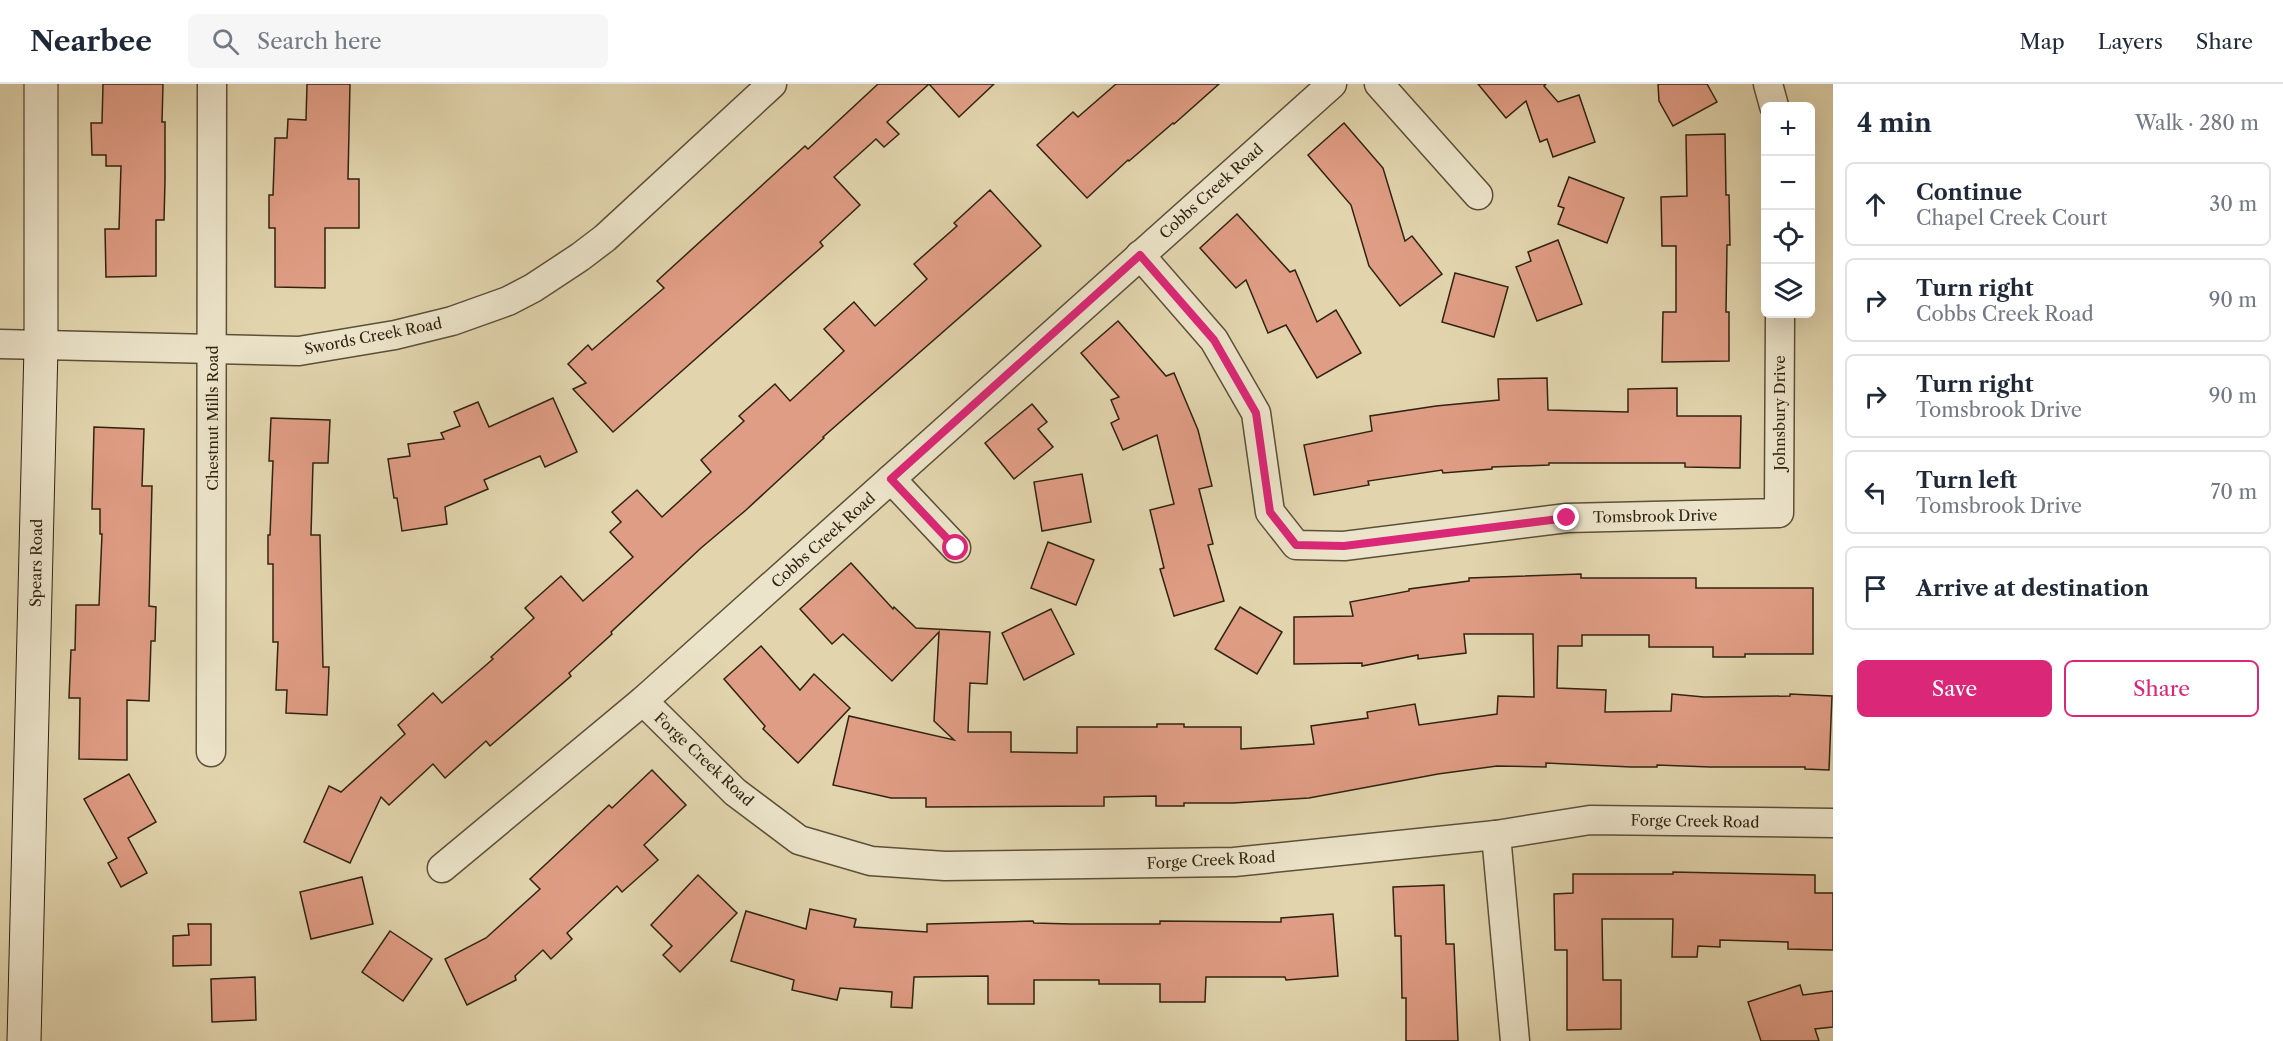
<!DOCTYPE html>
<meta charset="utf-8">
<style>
:root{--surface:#fff;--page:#f6f6f7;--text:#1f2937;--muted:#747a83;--line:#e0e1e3;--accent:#db2777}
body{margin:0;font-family:"Libre Caslon Text",serif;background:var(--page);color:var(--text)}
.controls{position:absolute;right:18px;top:18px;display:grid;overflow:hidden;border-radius:9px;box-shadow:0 6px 24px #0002}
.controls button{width:54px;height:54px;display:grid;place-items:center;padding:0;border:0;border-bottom:2px solid var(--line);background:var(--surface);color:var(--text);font:30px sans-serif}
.stop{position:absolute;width:18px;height:18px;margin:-14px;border:4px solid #db2777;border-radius:50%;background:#fff}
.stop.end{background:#db2777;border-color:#fff;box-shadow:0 2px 6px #0008}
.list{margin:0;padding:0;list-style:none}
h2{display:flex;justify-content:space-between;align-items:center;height:78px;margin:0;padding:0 24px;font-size:26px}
h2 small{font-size:20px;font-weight:400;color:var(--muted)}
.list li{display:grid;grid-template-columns:39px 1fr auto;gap:18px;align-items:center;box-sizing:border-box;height:84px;margin:0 12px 12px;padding:0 12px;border:2px solid var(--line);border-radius:9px}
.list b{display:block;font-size:22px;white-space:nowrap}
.list p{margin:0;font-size:20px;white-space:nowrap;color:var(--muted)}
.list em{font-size:20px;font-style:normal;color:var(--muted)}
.actions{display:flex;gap:12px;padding:18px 24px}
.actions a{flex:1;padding:14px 0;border:2px solid var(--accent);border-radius:9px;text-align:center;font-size:21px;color:var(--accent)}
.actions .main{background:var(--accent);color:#fff}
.icon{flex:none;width:33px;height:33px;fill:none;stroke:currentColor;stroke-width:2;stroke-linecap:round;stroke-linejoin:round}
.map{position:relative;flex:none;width:1833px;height:957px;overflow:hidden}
header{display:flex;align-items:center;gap:36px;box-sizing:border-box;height:84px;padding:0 30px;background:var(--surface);border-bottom:2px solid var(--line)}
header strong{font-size:28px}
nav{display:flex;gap:33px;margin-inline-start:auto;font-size:21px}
.search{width:420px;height:54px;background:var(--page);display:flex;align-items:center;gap:15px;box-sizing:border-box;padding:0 21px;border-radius:9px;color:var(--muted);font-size:22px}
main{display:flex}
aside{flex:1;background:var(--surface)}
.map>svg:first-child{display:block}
.building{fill:#e09d85;stroke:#302311;stroke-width:1.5}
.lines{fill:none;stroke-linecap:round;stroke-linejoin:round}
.minor-casing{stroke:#5c5038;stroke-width:31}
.secondary-casing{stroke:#302311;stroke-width:35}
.minor{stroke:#ece4ca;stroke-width:28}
.secondary{stroke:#ece4ca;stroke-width:33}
.route{stroke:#db2777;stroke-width:8}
.labels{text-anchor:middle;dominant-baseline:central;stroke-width:5;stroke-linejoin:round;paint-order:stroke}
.street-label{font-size:15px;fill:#302311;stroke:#ece4ca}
</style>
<header>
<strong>Nearbee</strong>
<div class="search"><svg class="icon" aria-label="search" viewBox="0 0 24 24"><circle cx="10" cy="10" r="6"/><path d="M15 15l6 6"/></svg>Search here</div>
<nav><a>Map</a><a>Layers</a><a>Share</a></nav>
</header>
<main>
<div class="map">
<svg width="1833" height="957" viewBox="0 0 1833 957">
<rect width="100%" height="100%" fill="#e2d5ae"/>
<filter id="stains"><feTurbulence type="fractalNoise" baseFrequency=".00333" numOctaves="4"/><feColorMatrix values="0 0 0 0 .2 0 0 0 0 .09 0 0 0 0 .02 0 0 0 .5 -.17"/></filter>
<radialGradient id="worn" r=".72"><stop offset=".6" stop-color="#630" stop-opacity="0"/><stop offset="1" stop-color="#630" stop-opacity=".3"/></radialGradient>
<g class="building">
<polygon points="103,0 163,0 162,38 165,38 165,96 164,136 156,136 156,192 106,193 105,145 119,145 121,82 106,82 106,71 92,71 91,39 102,39"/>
<polygon points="307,0 350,0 348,95 359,95 359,144 325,144 325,204 275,203 275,144 269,144 269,111 273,111 275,54 287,54 288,35 306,36"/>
<polygon points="878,0 929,0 887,38 899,50 884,63 876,55 834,93 860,121 820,158 823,162 613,348 573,305 586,299 568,280 588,261 592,266 664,204 657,197 805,62 808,65"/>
<polygon points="929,0 994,0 959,33"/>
<polygon points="1116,0 1219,0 1174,40 1173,39 1129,77 1128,76 1087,114 1037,61 1073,28 1078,33"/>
<polygon points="1478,0 1546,0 1544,2 1558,18 1579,11 1595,58 1553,73 1547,55 1540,58 1526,17 1506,34"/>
<polygon points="1658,0 1707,0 1717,18 1673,42 1659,17"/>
<polygon points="1344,39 1383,84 1405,157 1412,152 1442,190 1400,222 1369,182 1351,121 1308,71"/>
<polygon points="1725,50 1726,111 1729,111 1730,161 1727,161 1726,228 1729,228 1729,277 1662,278 1663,228 1676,228 1676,162 1662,162 1661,113 1687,112 1686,51"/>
<polygon points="1569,93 1624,114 1607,159 1558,140 1564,124 1558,122"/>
<polygon points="990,106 1041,162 823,353 824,354 746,426 701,464 611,548 612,550 569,589 571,592 490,662 486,657 445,694 433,680 389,721 381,713 350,779 304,758 329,702 341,708 405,650 398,641 433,609 442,619 493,575 491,573 534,534 525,524 561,492 583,517 633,473 610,448 621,438 612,428 637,406 662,433 711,388 701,376 744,337 739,332 775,300 790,317 844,267 824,245 854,218 875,242 927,195 914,180 957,142 954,139"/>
<polygon points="1237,130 1290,188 1295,186 1317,238 1336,226 1361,269 1317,294 1286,241 1268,249 1246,196 1236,204 1200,164"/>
<polygon points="1558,156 1582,220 1537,237 1516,183 1531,177 1528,168"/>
<polygon points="1455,189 1508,203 1494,253 1442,238"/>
<polygon points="1118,237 1166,292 1174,289 1198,346 1212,402 1199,405 1213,460 1208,461 1224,517 1174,532 1160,485 1164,484 1150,426 1174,420 1157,351 1123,366 1111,339 1119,335 1111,316 1119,313 1081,269"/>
<polygon points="1547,294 1548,326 1628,328 1628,305 1677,304 1677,332 1741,332 1740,384 1685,383 1685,379 1549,379 1549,381 1492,383 1492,385 1443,389 1442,386 1368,397 1369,401 1314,411 1304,361 1372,347 1370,332 1436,322 1499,316 1498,295"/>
<polygon points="553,314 577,368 545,383 540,372 484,396 488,405 445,423 447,440 402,447 397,414 394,414 388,375 410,372 408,360 444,355 441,349 460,342 454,328 478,318 489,343"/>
<polygon points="1032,320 1047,338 1038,345 1053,363 1014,395 985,359"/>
<polygon points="271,334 330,336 328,379 313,379 311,451 320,451 323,583 329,583 327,631 286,629 287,606 276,606 278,558 273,558 273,480 268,480 268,451 270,451 273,377 269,377"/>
<polygon points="94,343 144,345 142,402 152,402 149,522 156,523 155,557 151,557 149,617 127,616 127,676 79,675 80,614 69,614 71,566 75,566 76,521 99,521 102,450 100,450 100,425 92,425"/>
<polygon points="1082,390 1091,438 1042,447 1034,398"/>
<polygon points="1048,458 1094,476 1076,521 1031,504"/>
<polygon points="851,479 893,525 894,523 916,544 990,548 987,600 970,599 968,648 1011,648 1011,668 1077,669 1077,643 1157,643 1157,640 1184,640 1184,643 1241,643 1241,665 1314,660 1311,642 1368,634 1367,628 1415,620 1419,641 1497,630 1498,612 1534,613 1533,550 1464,550 1466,569 1418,575 1418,571 1362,582 1362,579 1294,580 1294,533 1353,532 1350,518 1409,507 1409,505 1469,497 1469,494 1581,490 1581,494 1696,494 1696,504 1813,504 1813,570 1745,570 1745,573 1713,573 1713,563 1649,563 1649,551 1582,551 1582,562 1558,562 1557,604 1606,606 1605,628 1671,627 1672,610 1704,613 1790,612 1790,610 1832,612 1829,686 1805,685 1805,683 1710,683 1657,681 1657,683 1631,683 1546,679 1546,683 1497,682 1438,690 1309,714 1233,719 1184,719 1184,722 1156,722 1156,712 1104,713 1104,722 926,723 926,714 891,714 833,701 849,632 954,656 934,637 939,548 892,597 843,550 832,560 800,525"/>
<polygon points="1240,523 1282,548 1257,590 1215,565"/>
<polygon points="1051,525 1074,570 1024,596 1002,549"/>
<polygon points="761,562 800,606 814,590 850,624 798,679 763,645 765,642 724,595"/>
<polygon points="652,686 686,721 644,761 658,776 622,808 617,802 567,849 572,855 551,875 543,866 515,892 516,896 467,921 445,875 486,854 540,805 530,795 609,721 612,724"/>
<polygon points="129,690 156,738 128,754 147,789 121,803 108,779 117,774 84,715"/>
<polygon points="1673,788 1815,791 1815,809 1833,809 1833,866 1788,865 1788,858 1720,856 1720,863 1698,862 1697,873 1672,873 1673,835 1602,835 1603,896 1621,896 1621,945 1567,946 1567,866 1555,866 1554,810 1573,809 1573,790 1673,790"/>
<polygon points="698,791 737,829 680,888 663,871 672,862 651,841"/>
<polygon points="362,793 373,840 311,855 300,808"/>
<polygon points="1444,801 1446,860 1454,860 1458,957 1406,957 1406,914 1402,914 1401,852 1395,852 1393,803"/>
<polygon points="810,825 856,835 854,843 927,848 927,840 1033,837 1034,839 1071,840 1160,840 1160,837 1281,838 1281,834 1333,830 1338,892 1286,896 1285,893 1206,893 1205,918 1160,918 1160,900 1099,900 1099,896 1034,896 1034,920 988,920 988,892 914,893 912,924 891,923 892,908 840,904 837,916 792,906 794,896 731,877 746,827 806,845"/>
<polygon points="188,840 211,840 211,881 173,882 173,852 189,851"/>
<polygon points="390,847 432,875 403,917 362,888"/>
<polygon points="255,893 256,936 212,938 211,895"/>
<polygon points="1800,901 1803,911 1833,907 1833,943 1815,945 1819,957 1761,957 1748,918"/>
</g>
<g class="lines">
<g class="minor-casing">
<g id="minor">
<polyline points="1379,0 1478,111"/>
<polyline points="1768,0 1774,22"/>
<polyline points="1140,171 1214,256 1256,329 1270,428 1296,461 1344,462 1567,434 1779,429 1780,230"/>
<polyline points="0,260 299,267 395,251 452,237 508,217 533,204 580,173 605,154 772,0"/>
<polyline points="891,395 956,464"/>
<polyline points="643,617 735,708 799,756 871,777 945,782 1234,778 1496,751 1590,736 1833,739"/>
<polyline points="211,668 212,0"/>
<polyline points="1496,751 1515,957"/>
<polyline points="442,784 643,617 1332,0"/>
</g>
</g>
<g class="secondary-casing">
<polyline id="secondary" points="24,957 41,263 41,0"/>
</g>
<use href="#minor" class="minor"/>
<use href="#secondary" class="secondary"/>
</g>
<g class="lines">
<polyline class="route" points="956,464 891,395 1140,171 1214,256 1256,329 1270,428 1296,461 1344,462 1567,434"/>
</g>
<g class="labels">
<g class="street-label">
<text transform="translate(1211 107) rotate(-42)">Cobbs Creek Road</text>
<text transform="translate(373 252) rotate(-11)">Swords Creek Road</text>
<text transform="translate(1779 329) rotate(-90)">Johnsbury Drive</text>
<text transform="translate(212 334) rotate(-90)">Chestnut Mills Road</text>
<text transform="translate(1655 432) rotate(-1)">Tomsbrook Drive</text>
<text transform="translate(823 456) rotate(-42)">Cobbs Creek Road</text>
<text transform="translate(36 479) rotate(-89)">Spears Road</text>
<text transform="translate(704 675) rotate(43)">Forge Creek Road</text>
<text transform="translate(1695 737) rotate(1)">Forge Creek Road</text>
<text transform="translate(1211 776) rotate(-3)">Forge Creek Road</text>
</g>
</g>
<rect width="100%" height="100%" filter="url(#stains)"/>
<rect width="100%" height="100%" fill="url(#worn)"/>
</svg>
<div class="controls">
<button>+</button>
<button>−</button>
<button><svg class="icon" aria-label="locate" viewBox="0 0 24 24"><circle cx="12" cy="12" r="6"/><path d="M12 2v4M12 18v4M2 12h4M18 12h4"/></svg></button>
<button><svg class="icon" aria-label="layers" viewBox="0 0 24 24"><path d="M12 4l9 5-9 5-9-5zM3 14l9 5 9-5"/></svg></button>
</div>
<div class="stop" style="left:956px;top:464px"></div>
<div class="stop end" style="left:1567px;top:434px"></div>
</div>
<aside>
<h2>4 min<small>Walk · 280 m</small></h2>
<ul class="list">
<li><svg class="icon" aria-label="ahead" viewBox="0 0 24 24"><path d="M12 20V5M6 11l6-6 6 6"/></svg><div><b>Continue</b><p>Chapel Creek Court</p></div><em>30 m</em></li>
<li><svg class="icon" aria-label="right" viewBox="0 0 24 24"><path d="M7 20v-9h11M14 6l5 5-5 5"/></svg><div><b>Turn right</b><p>Cobbs Creek Road</p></div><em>90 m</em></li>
<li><svg class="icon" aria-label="right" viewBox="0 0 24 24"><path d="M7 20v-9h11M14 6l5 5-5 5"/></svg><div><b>Turn right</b><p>Tomsbrook Drive</p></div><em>90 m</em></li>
<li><svg class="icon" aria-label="left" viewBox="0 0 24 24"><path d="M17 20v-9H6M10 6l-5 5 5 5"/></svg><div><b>Turn left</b><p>Tomsbrook Drive</p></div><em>70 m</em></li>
<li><svg class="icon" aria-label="arrive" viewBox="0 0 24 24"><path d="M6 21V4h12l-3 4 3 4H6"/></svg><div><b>Arrive at destination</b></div></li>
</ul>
<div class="actions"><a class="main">Save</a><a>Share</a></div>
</aside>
</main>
